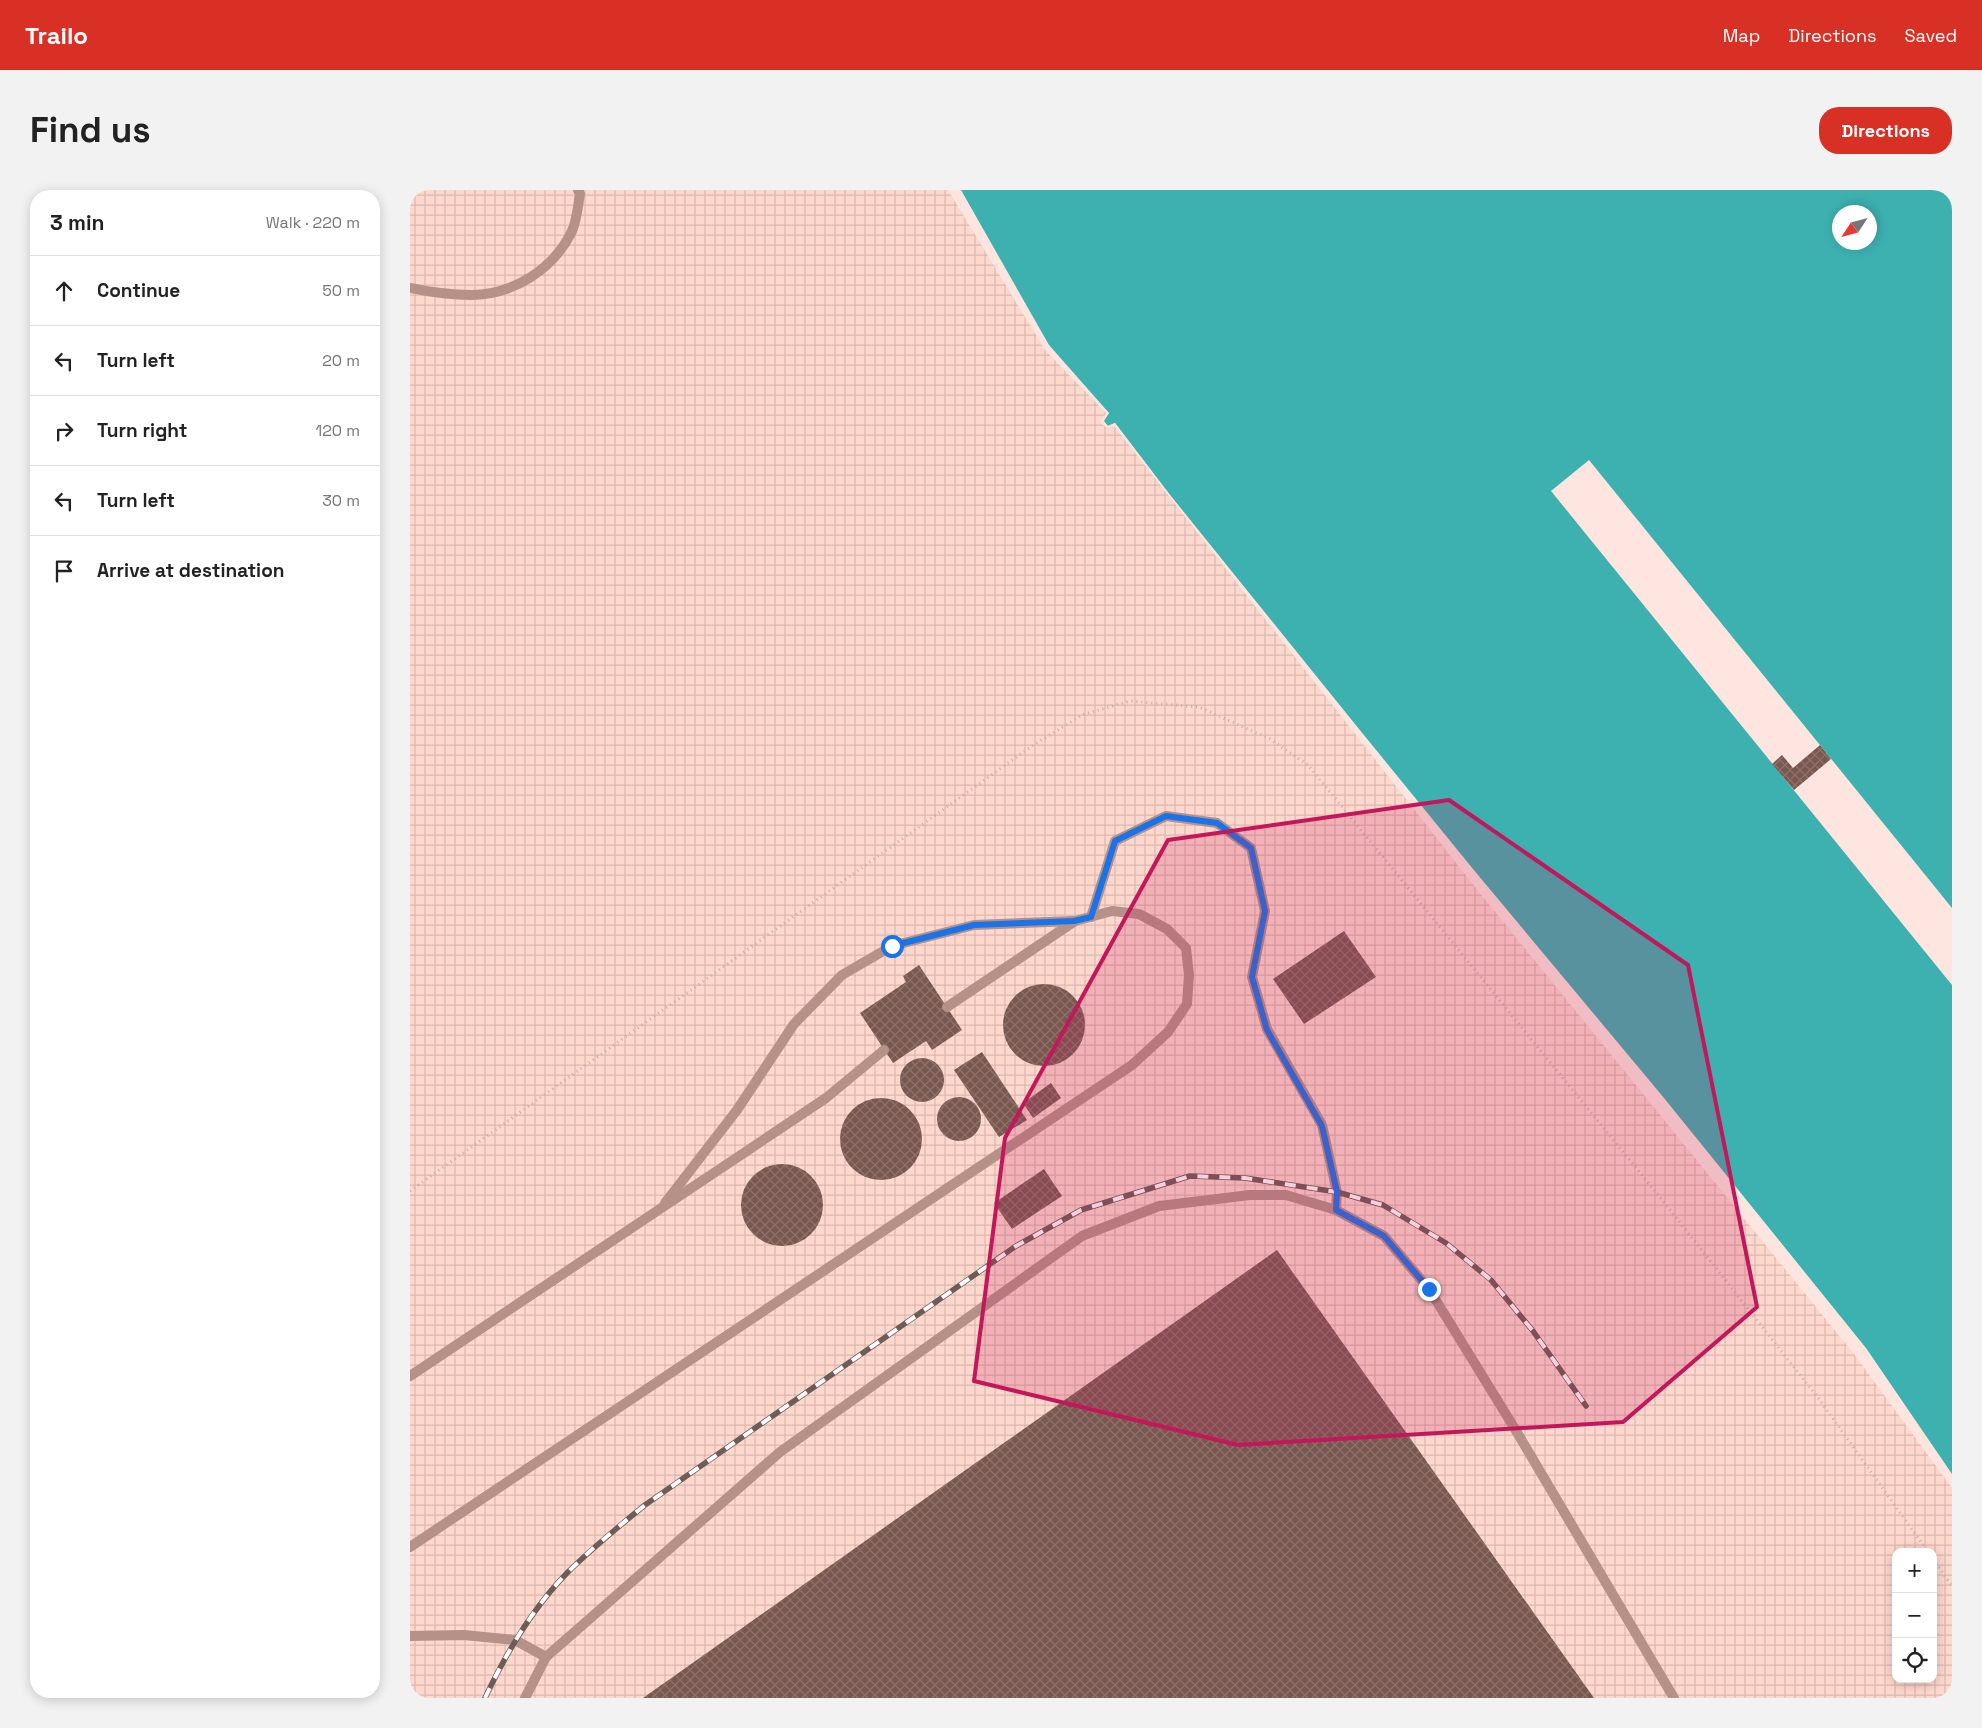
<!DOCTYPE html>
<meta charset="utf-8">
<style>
:root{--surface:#fff;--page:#f2f2f2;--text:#222;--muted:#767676;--line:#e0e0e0;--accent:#d93025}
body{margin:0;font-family:"Space Grotesk",sans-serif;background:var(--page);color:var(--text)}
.controls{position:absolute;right:15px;bottom:15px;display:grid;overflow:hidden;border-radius:10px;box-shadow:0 2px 12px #0003}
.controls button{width:45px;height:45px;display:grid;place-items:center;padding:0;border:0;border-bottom:1px solid var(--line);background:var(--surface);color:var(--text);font:25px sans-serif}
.compass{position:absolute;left:1422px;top:15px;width:45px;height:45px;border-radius:50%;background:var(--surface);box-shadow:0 2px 12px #0003;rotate:234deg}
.stop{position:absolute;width:15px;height:15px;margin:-11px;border:4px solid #1a73e8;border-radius:50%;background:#fff}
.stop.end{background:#1a73e8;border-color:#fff;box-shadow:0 1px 5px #0008}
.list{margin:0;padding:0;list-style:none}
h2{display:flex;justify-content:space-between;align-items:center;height:65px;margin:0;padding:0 20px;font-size:21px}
h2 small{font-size:16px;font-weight:400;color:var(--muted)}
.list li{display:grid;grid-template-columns:32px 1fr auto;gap:15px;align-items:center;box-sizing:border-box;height:70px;padding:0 20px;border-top:1px solid var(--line)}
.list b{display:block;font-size:19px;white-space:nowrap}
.list em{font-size:16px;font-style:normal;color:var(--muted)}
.icon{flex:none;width:28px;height:28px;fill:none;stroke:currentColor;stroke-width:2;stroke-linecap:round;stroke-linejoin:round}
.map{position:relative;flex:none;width:1542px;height:1508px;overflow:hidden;border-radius:20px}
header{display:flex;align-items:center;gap:30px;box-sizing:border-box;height:70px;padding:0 25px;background:var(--accent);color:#fff}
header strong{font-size:24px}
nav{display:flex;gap:28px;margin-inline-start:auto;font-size:18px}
.intro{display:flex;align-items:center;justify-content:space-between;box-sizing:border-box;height:120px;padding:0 30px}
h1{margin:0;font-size:35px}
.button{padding:12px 22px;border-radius:20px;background:var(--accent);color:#fff;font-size:18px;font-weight:700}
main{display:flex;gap:30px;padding:0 30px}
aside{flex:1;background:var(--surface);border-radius:20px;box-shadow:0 2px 12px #0003}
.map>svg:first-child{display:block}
.industrial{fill:url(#industrial-grid);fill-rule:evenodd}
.water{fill:#3db1b0;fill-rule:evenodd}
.pier{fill:#fee5df}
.building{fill:url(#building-cross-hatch)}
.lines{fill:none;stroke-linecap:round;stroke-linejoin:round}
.path{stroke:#c4aea8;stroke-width:3;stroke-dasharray:1 4;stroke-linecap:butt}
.lane{stroke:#b59188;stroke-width:10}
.rail-casing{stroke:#6e5c57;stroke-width:5.5}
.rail{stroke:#fff;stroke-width:4;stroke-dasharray:11;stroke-linecap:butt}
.route{stroke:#1a73e8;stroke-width:6}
.marked{fill:#c2185b;fill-opacity:0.2;stroke:#c2185b;stroke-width:4;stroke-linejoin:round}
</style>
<header>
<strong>Trailo</strong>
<nav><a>Map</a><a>Directions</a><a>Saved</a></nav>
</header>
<div class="intro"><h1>Find us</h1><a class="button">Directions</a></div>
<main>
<aside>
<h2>3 min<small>Walk · 220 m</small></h2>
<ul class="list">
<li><svg class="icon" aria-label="ahead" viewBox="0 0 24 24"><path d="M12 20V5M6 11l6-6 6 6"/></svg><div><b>Continue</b></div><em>50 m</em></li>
<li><svg class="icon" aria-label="left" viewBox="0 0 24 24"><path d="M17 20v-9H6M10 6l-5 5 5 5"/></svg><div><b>Turn left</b></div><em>20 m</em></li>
<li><svg class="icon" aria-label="right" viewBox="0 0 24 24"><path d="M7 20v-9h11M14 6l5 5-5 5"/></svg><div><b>Turn right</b></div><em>120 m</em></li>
<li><svg class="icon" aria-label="left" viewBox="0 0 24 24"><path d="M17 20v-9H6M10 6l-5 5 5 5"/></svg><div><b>Turn left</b></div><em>30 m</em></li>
<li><svg class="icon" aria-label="arrive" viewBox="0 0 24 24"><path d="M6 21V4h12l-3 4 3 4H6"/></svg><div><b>Arrive at destination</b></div></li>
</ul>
</aside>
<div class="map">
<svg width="1542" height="1508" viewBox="0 0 1542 1508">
<defs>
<pattern id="industrial-grid" width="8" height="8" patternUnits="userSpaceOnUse" patternTransform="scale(1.25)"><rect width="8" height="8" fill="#fed7cd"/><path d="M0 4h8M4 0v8" fill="none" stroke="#dbb9b0"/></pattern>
<pattern id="building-cross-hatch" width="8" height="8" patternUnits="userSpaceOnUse" patternTransform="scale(1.25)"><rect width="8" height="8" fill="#7a584f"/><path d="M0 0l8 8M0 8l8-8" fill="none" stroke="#8d726c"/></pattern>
</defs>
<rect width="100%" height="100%" fill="#fee5df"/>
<path class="industrial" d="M 0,0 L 540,0 L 699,223 L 694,231 L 705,233 L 1446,1163 L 1542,1295 L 1542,1508 L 0,1508 ZM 1486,1362 L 1523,1362 L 1523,1489 L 1486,1489 Z"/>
<path class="water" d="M 540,0 L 1542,0 L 1542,1295 L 1446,1163 L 760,305 L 705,233 L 697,236 L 693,231 L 699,223 L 637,159 ZM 1430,22 L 1460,22 L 1460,52 L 1430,52 Z"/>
<g class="pier">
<polygon points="538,0 551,0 639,155 699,223 694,231 698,236 705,233 760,305 949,539 1063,679 1254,908 1456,1158 1542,1284 1542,1298 1444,1164 1061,692 704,236 697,238 691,233 691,230 696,223 635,160"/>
<polygon points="1179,270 1542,718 1542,795 1141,301"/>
</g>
<g class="building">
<polygon points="1410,555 1421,569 1384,600 1362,574 1372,565 1383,578"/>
<polygon points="934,741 966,787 894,834 863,789"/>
<polygon points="509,775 552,840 522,860 516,851 483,873 450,823 496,792 493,786"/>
<circle cx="634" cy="835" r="41"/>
<polygon points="572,862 617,930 589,947 544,880"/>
<circle cx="512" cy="890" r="22"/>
<polygon points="641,893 651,908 623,928 613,913"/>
<circle cx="549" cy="929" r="22"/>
<circle cx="471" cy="949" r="41"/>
<circle cx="372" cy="1015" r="41"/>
<polygon points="634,979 652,1006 602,1039 584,1013"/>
<polygon points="867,1060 1184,1508 233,1508"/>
</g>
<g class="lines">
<g class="path">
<polyline points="0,1001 622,556 672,525 720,511 789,517 860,549 898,575 1253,1011 1409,1209 1518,1362"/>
<polyline points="1523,1369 1542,1396"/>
</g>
<g class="lane">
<path d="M 0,98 C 19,102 41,105 61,105 C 103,105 144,79 162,41 C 167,30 168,15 170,4 L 168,0"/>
<polyline points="681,727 705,651 756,626 807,633 841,658 855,721 842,787 857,839 912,935 927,1002 926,1020"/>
<polyline points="255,1013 327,920 384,834 432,785 482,756 564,735 663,731"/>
<polyline points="0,1186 416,908 474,860"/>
<polyline points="0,1357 722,875 758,842 777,814 779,785 776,758 757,739 729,724 702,721 665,731 537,817"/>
<polyline points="0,1446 54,1445 105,1450 136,1467"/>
<polyline points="115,1508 136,1467 370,1262 672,1046 749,1016 840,1005 876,1005 926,1020 974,1046 1019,1099 1105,1239 1264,1508"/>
</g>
<g class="rail-casing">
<path id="rail" d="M 75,1508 C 96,1463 122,1419 157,1383 C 181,1359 208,1337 235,1315 L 606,1056 L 671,1020 L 780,986 L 835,988 L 927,1002 L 973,1015 L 1036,1053 L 1081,1090 L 1123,1141 L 1176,1216"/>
</g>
<use href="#rail" class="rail"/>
</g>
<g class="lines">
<polyline class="route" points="482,756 564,735 664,731 681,727 705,651 756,626 807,633 841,658 855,721 842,787 857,840 912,936 927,1002 926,1020 974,1046 1019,1099"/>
</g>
<path class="marked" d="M 1039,610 L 1278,775 L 1347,1117 L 1213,1232 L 828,1255 L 564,1191 L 595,948 L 758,650 Z"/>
</svg>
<div class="controls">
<button>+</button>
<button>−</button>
<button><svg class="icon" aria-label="locate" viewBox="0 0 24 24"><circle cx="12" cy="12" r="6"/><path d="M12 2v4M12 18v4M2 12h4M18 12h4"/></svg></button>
</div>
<svg class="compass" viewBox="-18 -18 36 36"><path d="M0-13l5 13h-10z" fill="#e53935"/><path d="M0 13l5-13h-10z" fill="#767676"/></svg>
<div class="stop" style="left:482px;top:756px"></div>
<div class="stop end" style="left:1019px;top:1099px"></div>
</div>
</main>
